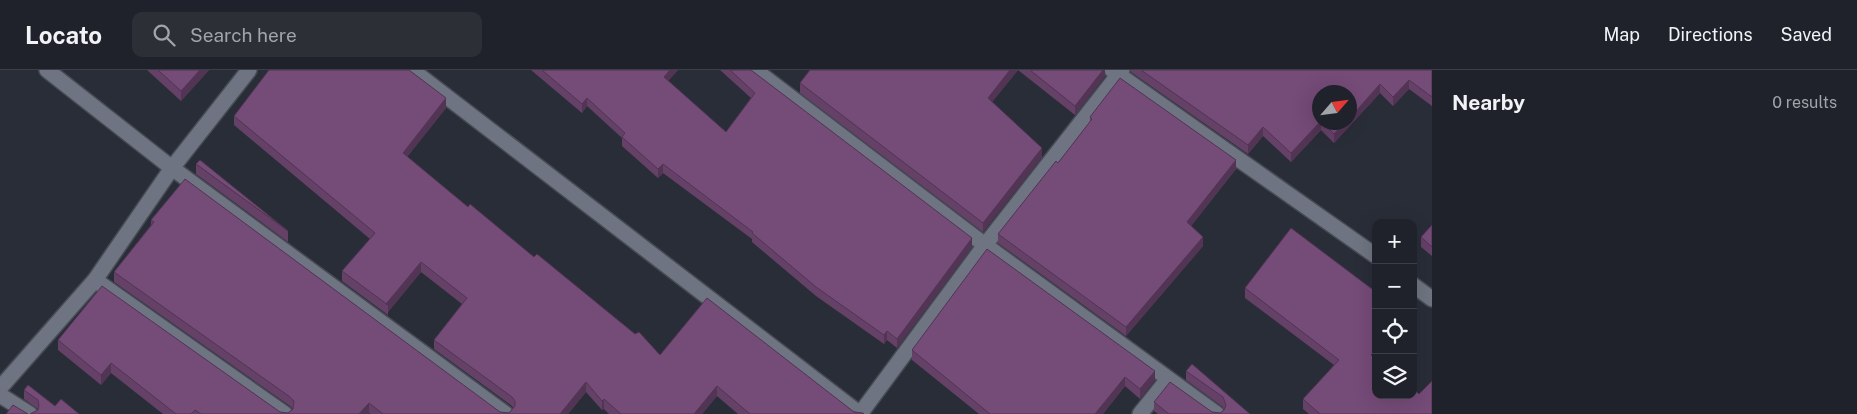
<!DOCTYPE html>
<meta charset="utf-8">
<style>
:root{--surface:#1f222a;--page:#2c2f36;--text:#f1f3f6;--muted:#a1a4a8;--line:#3c3f47}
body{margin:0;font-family:"Public Sans",sans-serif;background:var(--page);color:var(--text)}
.controls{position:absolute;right:15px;bottom:15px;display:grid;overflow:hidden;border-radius:10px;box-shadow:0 5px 20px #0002}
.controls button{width:45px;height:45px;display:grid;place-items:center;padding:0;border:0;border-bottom:1px solid var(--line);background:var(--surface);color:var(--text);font:25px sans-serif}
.compass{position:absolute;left:1312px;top:15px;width:45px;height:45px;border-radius:50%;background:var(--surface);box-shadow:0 5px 20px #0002;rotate:62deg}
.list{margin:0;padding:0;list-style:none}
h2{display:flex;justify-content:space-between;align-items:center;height:65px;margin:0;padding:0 20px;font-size:21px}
h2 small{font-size:16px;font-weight:400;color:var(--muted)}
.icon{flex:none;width:28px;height:28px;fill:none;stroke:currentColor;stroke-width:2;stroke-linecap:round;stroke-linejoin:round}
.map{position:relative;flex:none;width:1432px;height:344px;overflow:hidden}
header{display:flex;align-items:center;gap:30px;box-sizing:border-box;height:70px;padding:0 25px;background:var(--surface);border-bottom:1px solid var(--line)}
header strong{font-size:24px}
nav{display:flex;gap:28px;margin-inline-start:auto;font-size:18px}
.search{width:350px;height:45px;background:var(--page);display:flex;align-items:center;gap:12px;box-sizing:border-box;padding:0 18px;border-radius:10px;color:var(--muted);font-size:19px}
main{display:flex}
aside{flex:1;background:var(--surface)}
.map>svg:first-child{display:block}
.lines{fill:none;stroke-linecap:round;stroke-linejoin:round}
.street-casing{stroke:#474b55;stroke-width:18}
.street{stroke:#6e7481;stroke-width:15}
.wall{fill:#654067;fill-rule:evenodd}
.shaded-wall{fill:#523454}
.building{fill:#754b78;stroke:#523454}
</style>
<header>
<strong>Locato</strong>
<div class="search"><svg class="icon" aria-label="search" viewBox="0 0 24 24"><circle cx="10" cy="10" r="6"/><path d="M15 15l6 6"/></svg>Search here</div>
<nav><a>Map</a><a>Directions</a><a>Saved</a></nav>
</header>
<main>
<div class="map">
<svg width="1432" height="344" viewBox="0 0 1432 344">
<rect width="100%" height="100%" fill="#292d38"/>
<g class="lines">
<g class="street-casing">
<g id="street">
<polyline points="47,0 172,98 506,344"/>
<polyline points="412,0 860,344"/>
<polyline points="755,0 985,175 1217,344"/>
<polyline points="1112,0 1376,186"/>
<polyline points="95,210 285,344"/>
<polyline points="1413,215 1432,229"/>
<polyline points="0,318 95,210 172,98 249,0"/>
<polyline points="0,325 30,344"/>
<polyline points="860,344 985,175 1122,0"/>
<polyline points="1140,344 1168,309"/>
</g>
</g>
<use href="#street" class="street"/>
</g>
<g class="wall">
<polygon points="147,0 209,0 181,31"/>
<polygon points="531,0 678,0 668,11 726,62 751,28 720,0 751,0 972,177 897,278 887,270 884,274 816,226 752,172 752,169 663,103 658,108 622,76 622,68 587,36 582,43"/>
<polygon points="810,0 1018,0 992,32 1042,87 983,162 800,23 800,13"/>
<polygon points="1018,0 1105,0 1105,6 1075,45"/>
<path d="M 1131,0 L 1432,0 L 1432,36 L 1409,19 L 1393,36 L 1380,23 L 1334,73 L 1321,60 L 1291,92 L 1263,66 L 1248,84 L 1131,2 ZM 1320,22 L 1350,52 L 1320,52 Z"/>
<polygon points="446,38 407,87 468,137 534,187 660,285 864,344 738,344 717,326 702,344 609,344 604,339 602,340 586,322 568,344 371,344 369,343 368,344 163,344 111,303 101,315 58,280 58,270 280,342 288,343 293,339 290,336 114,212 114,202 151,155 151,150 500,342 509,343 513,338 512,336 434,279 434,270 462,234 421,202 388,242 388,245 342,211 342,201 370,169 234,55 234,46"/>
<polygon points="1090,47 1236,99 1191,156 1203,176 1126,266 998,173 998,164 1058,93 1090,52"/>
<polygon points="196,94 288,161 288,172 196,104"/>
<polygon points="1432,155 1432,186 1421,177 1421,167"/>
<polygon points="1245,218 1376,222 1375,289 1419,324 1432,344 1309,344 1303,339 1303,329 1334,295 1245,228"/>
<polygon points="912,280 1155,310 1140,329 1125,316 1103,344 979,344 912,290"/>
<polygon points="1186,301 1250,344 1158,344 1154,341 1154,332 1212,342 1220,343 1224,340 1223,337 1186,310"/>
<polygon points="24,320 55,336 38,340 38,339 24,329"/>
</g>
<g class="shaded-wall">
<polygon points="200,0 209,0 181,31 181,21"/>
<polygon points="670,0 678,0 664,16 664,7"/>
<polygon points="1010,0 1018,0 988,37 988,28"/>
<polygon points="1103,0 1105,0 1105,6 1075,45 1075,36"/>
<polygon points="1409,10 1409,19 1393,36 1393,27"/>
<polygon points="1380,14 1380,23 1334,73 1334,64 1345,52 1350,52 1350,48"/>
<polygon points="446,28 446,38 403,92 403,83"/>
<polygon points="587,28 587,36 582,43 582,34"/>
<polygon points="1320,52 1321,52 1321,60 1291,92 1291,83"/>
<polygon points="1263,57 1263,66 1248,84 1248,75"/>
<polygon points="1042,78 1042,87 983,162 983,153"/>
<polygon points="1236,90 1236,99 1187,161 1187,152"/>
<polygon points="663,94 663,103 658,108 658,99"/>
<polygon points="1203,167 1203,176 1126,266 1126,257"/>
<polygon points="972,168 972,177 897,278 897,269"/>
<polygon points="421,192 421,202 388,242 388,235 386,234"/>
<polygon points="887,261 887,270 884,274 884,265"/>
<polygon points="1376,279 1376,289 1371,295 1371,285"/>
<polygon points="111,293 111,303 101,315 101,305"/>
<polygon points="1155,301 1155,310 1140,329 1140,319"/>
<polygon points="1125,307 1125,316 1103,344 1095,344"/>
<polygon points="586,312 586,322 568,344 560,344"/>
<polygon points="717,316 717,326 702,344 694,344"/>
<polygon points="604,329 604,339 602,340 602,331"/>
<polygon points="369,333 369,343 368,344 359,344"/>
</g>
<g class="building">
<polygon points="158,0 200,0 181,21"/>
<polygon points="269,0 409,0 446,28 403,83 468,137 470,134 534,187 537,184 635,264 639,262 660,285 707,228 854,342 863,343 864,344 750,344 717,316 694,344 621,344 604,329 602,331 586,312 560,344 383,344 369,333 359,344 201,344 195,340 191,344 176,344 111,293 101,305 58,270 102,216 280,342 288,343 293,339 294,331 290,327 114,202 154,152 151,150 185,109 500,342 509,343 515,336 515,331 512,327 434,270 467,228 421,192 386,234 388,235 342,201 375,163 234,46"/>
<polygon points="542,0 670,0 664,7 726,62 755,23 730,0 751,0 972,168 897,269 887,261 884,265 816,217 752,163 753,162 663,94 658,99 622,67 625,63 587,28 582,34"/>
<polygon points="810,0 1010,0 988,28 1042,78 983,153 800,13"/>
<polygon points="1030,0 1103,0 1075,36"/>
<polygon points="1141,0 1432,0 1432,27 1409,10 1393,27 1380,14 1350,48 1350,22 1320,22 1320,52 1291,83 1263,57 1248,75"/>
<polygon points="1120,8 1236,90 1187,152 1203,167 1126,257 998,164 1056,91 1058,93 1092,49 1090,47"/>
<polygon points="1322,52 1345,52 1334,64"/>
<polygon points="200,90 288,161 196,94"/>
<polygon points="1432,155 1432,177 1421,167"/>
<polygon points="1291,158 1376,222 1376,279 1371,285 1376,289 1376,325 1413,325 1413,319 1419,324 1432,311 1432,344 1320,344 1303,329 1339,290 1245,218"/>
<polygon points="987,179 1155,301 1140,319 1125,307 1095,344 990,344 912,280"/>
<polygon points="1192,294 1250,344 1169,344 1154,332 1170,312 1212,342 1220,343 1224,340 1226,335 1223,327 1186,301"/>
<polygon points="28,315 55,336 61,329 79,344 30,344 38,340 39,336 38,330 24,320"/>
<polygon points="13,335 28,344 6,344"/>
</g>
</svg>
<div class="controls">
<button>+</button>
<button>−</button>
<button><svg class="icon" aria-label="locate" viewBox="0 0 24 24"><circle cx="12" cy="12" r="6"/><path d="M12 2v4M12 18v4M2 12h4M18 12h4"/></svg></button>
<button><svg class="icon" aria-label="layers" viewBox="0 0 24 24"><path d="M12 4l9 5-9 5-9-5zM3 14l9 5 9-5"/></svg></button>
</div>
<svg class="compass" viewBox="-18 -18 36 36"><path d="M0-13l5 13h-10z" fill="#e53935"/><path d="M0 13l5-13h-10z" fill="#a1a4a8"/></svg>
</div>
<aside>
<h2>Nearby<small>0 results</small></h2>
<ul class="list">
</ul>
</aside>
</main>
